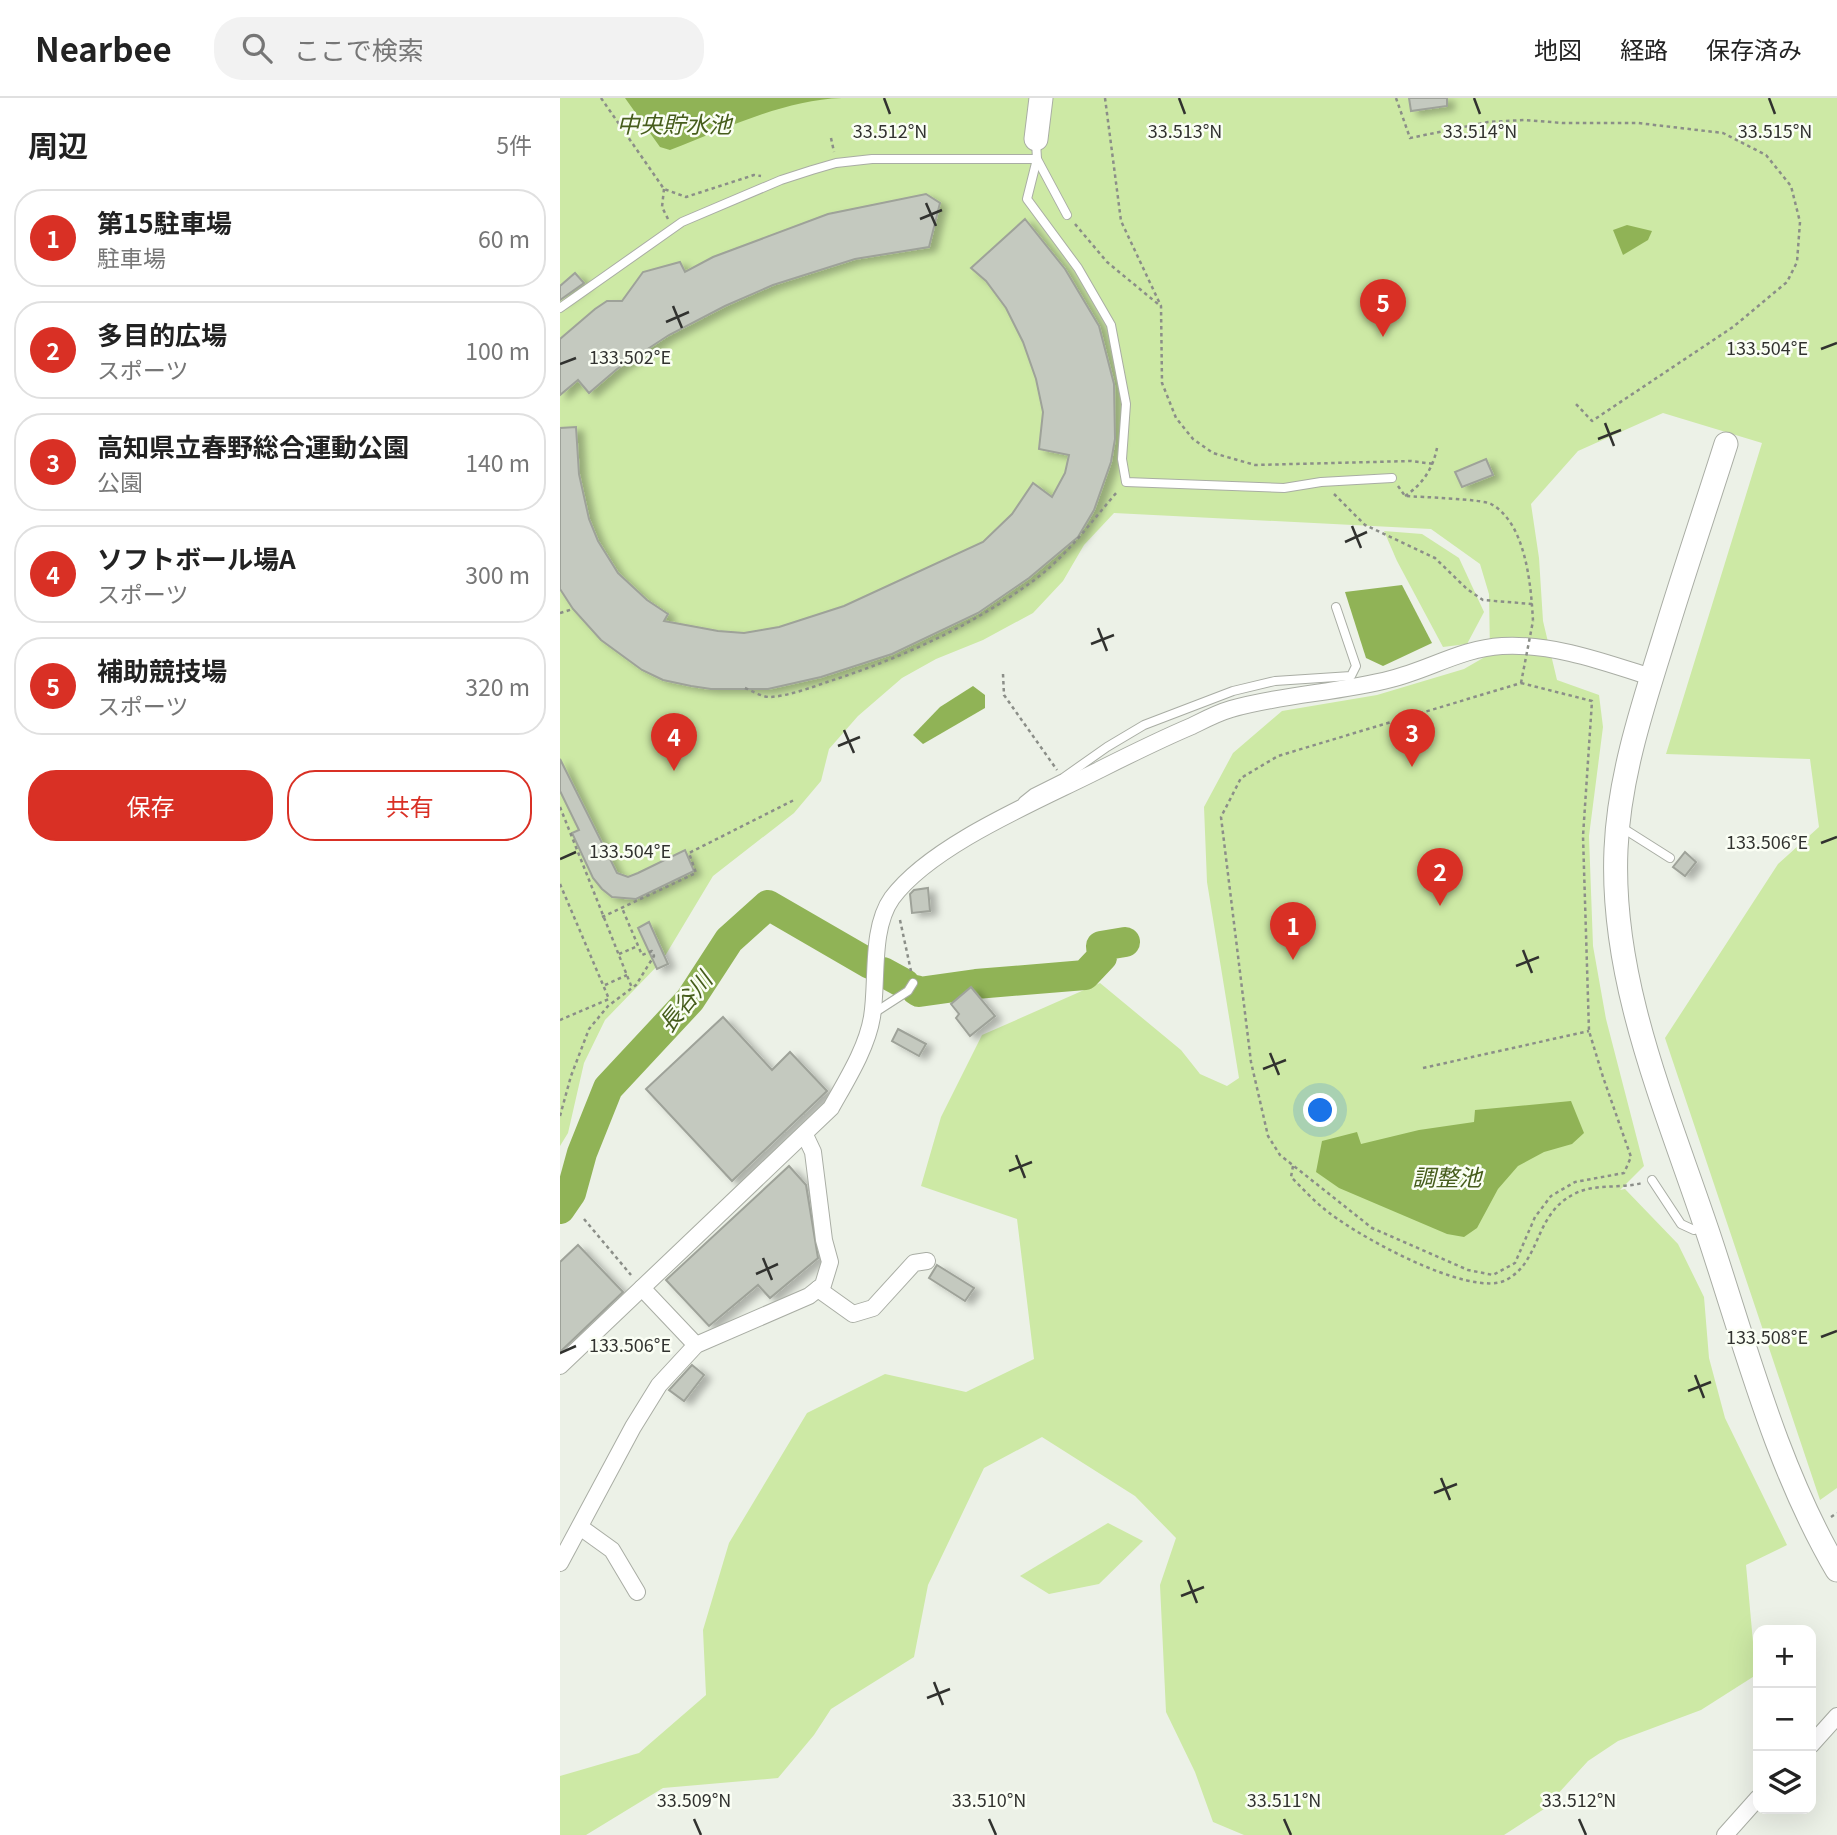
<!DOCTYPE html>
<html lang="ja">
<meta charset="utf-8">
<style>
:root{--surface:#fff;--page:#f2f2f2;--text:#222;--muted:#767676;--line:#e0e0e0;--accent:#d93025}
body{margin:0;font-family:Georgia,"Noto Sans JP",serif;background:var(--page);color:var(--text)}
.controls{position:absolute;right:21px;bottom:21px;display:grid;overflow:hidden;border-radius:14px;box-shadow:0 7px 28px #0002}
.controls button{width:63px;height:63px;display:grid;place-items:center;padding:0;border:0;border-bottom:2px solid var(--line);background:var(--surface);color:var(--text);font:35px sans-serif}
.you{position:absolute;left:761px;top:1013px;width:24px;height:24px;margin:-18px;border:5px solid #fff;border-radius:50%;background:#1a73e8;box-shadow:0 0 0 10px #1a73e833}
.badge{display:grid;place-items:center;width:46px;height:46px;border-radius:50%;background:var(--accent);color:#fff;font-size:23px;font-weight:700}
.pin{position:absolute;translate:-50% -58px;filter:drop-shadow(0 2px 4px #0008)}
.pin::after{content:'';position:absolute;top:37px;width:24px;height:21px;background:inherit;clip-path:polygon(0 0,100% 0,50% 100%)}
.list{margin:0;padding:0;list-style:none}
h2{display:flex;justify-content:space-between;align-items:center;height:91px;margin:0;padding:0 28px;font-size:30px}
h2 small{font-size:23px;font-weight:400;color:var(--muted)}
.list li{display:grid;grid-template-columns:46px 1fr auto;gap:21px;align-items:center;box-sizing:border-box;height:98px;margin:0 14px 14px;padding:0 14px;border:2px solid var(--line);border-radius:28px}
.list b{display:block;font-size:26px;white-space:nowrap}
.list p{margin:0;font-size:23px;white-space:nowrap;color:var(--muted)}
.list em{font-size:23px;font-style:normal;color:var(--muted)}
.actions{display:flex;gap:14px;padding:21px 28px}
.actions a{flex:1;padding:16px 0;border:2px solid var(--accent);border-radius:28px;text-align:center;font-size:24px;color:var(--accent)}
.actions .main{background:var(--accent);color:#fff}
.icon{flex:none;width:38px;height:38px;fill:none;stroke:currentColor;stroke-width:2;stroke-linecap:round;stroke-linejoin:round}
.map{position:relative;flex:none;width:1277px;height:1737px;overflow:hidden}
header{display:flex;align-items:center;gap:42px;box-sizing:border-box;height:98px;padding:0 35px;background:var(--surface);border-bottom:2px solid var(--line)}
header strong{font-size:33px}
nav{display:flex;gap:38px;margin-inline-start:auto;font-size:24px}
.search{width:490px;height:63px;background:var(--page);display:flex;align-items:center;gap:18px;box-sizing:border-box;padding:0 24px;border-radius:28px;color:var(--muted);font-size:26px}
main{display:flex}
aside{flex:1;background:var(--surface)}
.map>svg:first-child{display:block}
.green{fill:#cde9a5}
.water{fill:#90b356}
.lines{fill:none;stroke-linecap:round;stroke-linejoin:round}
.river{stroke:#90b356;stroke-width:30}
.building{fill:#c4c9bf;stroke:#9ea299;stroke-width:2;filter:url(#shadow)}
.lane-casing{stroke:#a9ada4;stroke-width:10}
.street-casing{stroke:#a9ada4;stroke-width:18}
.secondary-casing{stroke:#a9ada4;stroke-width:25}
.path{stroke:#8b8e88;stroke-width:2.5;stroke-dasharray:3.5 3.5;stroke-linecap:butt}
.lane{stroke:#fff;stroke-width:8}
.street{stroke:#fff;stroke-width:16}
.secondary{stroke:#fff;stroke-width:23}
.path-bridge{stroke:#8b8e88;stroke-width:2.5;stroke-dasharray:3.5 3.5;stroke-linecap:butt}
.ticks{fill:none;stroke:#31322f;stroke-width:2.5}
.labels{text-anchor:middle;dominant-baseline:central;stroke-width:5;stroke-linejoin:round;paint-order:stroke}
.water-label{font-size:23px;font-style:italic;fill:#465d1c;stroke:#fafef4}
.ticks-label{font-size:18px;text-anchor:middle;fill:#31322f;stroke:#fafef4;stroke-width:5;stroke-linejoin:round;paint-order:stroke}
</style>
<header>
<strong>Nearbee</strong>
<div class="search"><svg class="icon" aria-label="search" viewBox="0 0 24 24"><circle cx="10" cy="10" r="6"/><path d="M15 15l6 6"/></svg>ここで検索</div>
<nav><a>地図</a><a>経路</a><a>保存済み</a></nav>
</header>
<main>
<aside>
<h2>周辺<small>5件</small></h2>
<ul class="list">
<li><span class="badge">1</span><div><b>第15駐車場</b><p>駐車場</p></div><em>60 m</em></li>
<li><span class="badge">2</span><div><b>多目的広場</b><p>スポーツ</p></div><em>100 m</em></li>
<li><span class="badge">3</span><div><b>高知県立春野総合運動公園</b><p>公園</p></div><em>140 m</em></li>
<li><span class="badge">4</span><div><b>ソフトボール場A</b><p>スポーツ</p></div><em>300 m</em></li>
<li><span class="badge">5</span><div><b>補助競技場</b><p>スポーツ</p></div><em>320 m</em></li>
</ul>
<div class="actions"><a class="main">保存</a><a>共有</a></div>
</aside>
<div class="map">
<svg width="1277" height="1737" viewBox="0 0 1277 1737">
<defs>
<filter id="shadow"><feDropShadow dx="7" dy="4" stdDeviation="3.5" flood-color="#0004"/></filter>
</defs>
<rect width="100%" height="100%" fill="#ecf1e7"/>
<g class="green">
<polygon points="0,0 1277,0 1277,1390 1260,1402 1105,940 1218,766 1259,729 1250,661 1106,656 1202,345 1103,315 1018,353 971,406 979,460 983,523 997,582 1039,597 1043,629 1029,738 1033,848 1046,921 1084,1068 1060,1092 1065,1091 1118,1146 1144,1199 1149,1260 1165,1320 1227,1447 1186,1467 1196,1577 1141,1612 1058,1643 1028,1663 984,1711 944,1737 684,1737 653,1724 635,1674 606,1614 600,1487 616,1440 575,1398 482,1339 424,1370 368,1487 354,1559 271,1611 254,1637 218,1680 103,1690 26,1737 0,1737 0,1678 79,1655 146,1597 143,1532 169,1445 247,1315 325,1276 406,1294 474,1261 457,1121 361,1088 381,1019 422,937 540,885 621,952 640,976 667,988 679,980 647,784 644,709 673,655 722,613 817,597 904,571 930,556 929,496 920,466 871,431 554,415 524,447 503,483 473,515 423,542 376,561 342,580 298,618 269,651 261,683 234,715 153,778 102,863 45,922 24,965 8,1035 0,1048"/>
<polygon points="824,433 862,436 899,460 924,514 907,546 883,549 837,463"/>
<polygon points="548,1425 583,1443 539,1486 489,1496 460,1478"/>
</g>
<g class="water">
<path d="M 65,0 L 282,0 C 222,2 166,31 110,52 L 100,49 Z"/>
<polygon points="1067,127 1092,133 1088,142 1063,157 1053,132"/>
<polygon points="842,487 872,545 823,568 806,560 785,494"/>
<polygon points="413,588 425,597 425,610 363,646 353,637 380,609"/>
<polygon points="1011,1003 1024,1035 1012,1046 984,1054 958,1068 938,1091 917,1130 904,1139 887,1136 779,1090 756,1074 762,1043 797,1034 801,1046 859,1032 914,1024 915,1012"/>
</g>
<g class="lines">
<g class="river">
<polyline points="323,874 345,886"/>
<polyline points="356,892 359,894 416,886 525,877 542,859 541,848 565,844"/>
<polyline points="0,1111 11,1095 22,1055 48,990 130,902 169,842 208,807 310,866"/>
</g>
</g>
<g class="building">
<polygon points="849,0 887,0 887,8 851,13"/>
<polygon points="366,96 380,105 369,149 295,161 213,187 165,208 109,237 57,271 29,295 18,282 0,297 0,241 35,211 47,203 62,203 83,174 120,164 125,174 153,159 268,116"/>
<polygon points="465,121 505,171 539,228 554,286 555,341 551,364 534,412 518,439 469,480 418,515 332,556 261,579 208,591 151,591 131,588 103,582 82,572 41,542 13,511 0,491 0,330 16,329 19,376 29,421 38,443 58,475 87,502 108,516 104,523 158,533 184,535 219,529 284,508 423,444 452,416 473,385 492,399 505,375 509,357 479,351 483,314 476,281 463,244 446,210 426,183 411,170"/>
<polygon points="15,175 24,185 0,202 0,188"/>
<polygon points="926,361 933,377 902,389 895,374"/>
<polygon points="0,661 57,775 68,779 78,775 125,752 134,773 76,801 52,799 42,791 33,780 12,735 19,732 0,693"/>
<polygon points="1125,754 1136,764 1125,778 1113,769"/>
<polygon points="368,790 370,813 352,815 350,796 354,792"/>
<polygon points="89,824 108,866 97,871 78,830"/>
<polygon points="411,889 435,918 410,938 396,920 399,916 391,906"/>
<polygon points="163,919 212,972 230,954 267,993 172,1083 86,991"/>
<polygon points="338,931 366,946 359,958 332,943"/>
<polygon points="229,1068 246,1087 258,1160 210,1200 198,1187 149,1228 106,1182"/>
<polygon points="18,1147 63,1194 0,1254 0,1164"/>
<polygon points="377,1167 414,1190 405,1203 369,1180"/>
<polygon points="132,1267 144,1277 124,1303 109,1292"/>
</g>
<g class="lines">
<g class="lane-casing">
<g id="lane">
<polyline points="476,44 477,61 467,101 518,170 551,227 566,306 562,361 566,384 724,390 761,384 832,380"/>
<polyline points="0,210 122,124 221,82 252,72 276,65 312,61 477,61 507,117"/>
<polyline points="463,703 473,695 503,680 547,649 584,627 673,593 715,583 791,578 796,568 776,509"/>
<polyline points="1061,729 1110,760"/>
<polyline points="314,915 348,893 353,885"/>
<polyline points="1092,1082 1121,1126 1134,1132 1144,1128"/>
</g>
</g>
<g class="street-casing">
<g id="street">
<polyline points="82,1190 136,1247"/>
<polyline points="258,1191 293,1216 313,1210 354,1165 367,1163"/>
<path d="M 0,1268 L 271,1010 C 286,983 307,950 312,919 C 318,883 310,831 332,800 C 372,746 480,702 541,671 C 571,656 601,641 632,628 C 644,622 657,615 671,611 C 723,596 778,595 831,581 C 868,572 903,550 942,548 C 992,545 1044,564 1091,579"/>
<polyline points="20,1429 52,1452 77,1494"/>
<polyline points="0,1465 73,1329 99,1287 136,1247 249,1198 263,1187 270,1164 264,1142 253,1054 245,1037"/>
<polyline points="1251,1647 1277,1618"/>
<polyline points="1165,1737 1198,1700"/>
</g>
</g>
<g class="secondary-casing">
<g id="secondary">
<polyline points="476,41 481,0"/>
<path d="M 1166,346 C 1145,412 1123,477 1103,543 C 1082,610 1059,680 1056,751 C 1050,884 1107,1012 1148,1135 C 1186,1249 1216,1368 1277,1472"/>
</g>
</g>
<g class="path">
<polyline points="41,0 104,91 126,99 194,77 201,78"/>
<polyline points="545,0 561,123 601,208 602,285 616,320 633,341 653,355 695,367 851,363 874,366"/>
<polyline points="836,0 850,40 928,24 964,22 1003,25 1078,25 1163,35 1206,57 1231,88 1240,124 1237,164 1227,184 1173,229 1032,323 1015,305"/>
<polyline points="271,40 274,54"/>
<polyline points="104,91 102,109 108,121"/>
<polyline points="515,126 547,164 598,206"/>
<path d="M 838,388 L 845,398 C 860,399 922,401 931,406 C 966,425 971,487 973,523"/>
<polyline points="774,396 805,427 875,460 907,491 923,502 972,506"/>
<path d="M 845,398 C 863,386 873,370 877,350"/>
<polyline points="0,515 13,511"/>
<polyline points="443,576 444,597 497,672"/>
<polygon points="961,585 1032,603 1023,738 1029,933 1043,979 1071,1059 1064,1075 1015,1084 991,1098 975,1119 955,1165 933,1177 908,1172 812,1130 720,1057 708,1038 691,964 661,719 681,680 718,658"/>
<path d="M 185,590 C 192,593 202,599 210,599 C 228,598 250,590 267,584 C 342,560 414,527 477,480 C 509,455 531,424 557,394"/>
<polyline points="0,709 72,890"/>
<polyline points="0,786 49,901 0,922"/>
<polyline points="42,819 136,775 129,755 236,701"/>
<polyline points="340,822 351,873"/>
<polyline points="59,856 78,848"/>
<polyline points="45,887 67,877"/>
<polyline points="863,970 1029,933"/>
<polyline points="0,1018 11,978 29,931 48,908 76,887 94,858 92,853 82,857 62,810"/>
<path d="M 733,1068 L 731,1079 C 741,1089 751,1100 762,1109 C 791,1135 910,1201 946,1182 C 982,1163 973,1117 1014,1096 C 1035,1085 1060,1091 1082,1085"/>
<polyline points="24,1121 71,1177"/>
<polyline points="1271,1419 1277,1415"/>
</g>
<use href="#lane" class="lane"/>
<use href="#street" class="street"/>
<use href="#secondary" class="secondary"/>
<polyline class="path-bridge" points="961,585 973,523"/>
</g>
<path class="ticks" d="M 324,0 L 330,16M 619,0 L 625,16M 914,0 L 920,16M 1209,0 L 1215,16M 366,105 L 376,128M 360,121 L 382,112M 113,208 L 122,230M 106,224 L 129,214M 1261,251 L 1277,245M 0,266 L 16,260M 1045,325 L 1054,348M 1038,341 L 1061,332M 792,428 L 801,450M 785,444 L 807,434M 538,530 L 547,553M 531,546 L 554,537M 284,632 L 294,655M 278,648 L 300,639M 1261,745 L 1277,739M 0,761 L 16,754M 963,852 L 972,875M 956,868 L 979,859M 710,955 L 719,977M 703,971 L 726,962M 456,1057 L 465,1080M 449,1073 L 472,1064M 203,1160 L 212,1182M 196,1176 L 218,1166M 1261,1239 L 1277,1233M 0,1255 L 16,1248M 1135,1277 L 1144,1300M 1128,1293 L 1151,1284M 881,1380 L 890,1402M 874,1395 L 897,1386M 628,1482 L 637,1505M 621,1498 L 644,1489M 374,1584 L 383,1607M 367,1600 L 390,1591M 134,1721 L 141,1737M 429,1721 L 436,1737M 724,1721 L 731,1737M 1019,1721 L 1026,1737"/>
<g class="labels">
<g class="water-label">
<text x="114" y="25">中央貯水池</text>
<text transform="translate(124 903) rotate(-51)">長谷川</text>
<text x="887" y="1078">調整池</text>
</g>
</g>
<g class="ticks-label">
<text x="330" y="40">33.512°N</text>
<text x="625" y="40">33.513°N</text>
<text x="920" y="40">33.514°N</text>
<text x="1215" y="40">33.515°N</text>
<text x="1207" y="257">133.504°E</text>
<text x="70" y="266">133.502°E</text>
<text x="1207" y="751">133.506°E</text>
<text x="70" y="760">133.504°E</text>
<text x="1207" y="1246">133.508°E</text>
<text x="70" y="1254">133.506°E</text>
<text x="134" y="1709">33.509°N</text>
<text x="429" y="1709">33.510°N</text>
<text x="724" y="1709">33.511°N</text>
<text x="1019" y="1709">33.512°N</text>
</g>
</svg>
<div class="controls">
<button>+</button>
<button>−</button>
<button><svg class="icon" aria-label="layers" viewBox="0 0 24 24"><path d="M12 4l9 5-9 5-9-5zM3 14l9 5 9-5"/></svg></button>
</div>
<div class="you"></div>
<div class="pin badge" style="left:733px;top:862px">1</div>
<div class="pin badge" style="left:880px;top:808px">2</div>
<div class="pin badge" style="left:852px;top:669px">3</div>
<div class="pin badge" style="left:114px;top:673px">4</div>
<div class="pin badge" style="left:823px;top:239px">5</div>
</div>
</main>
